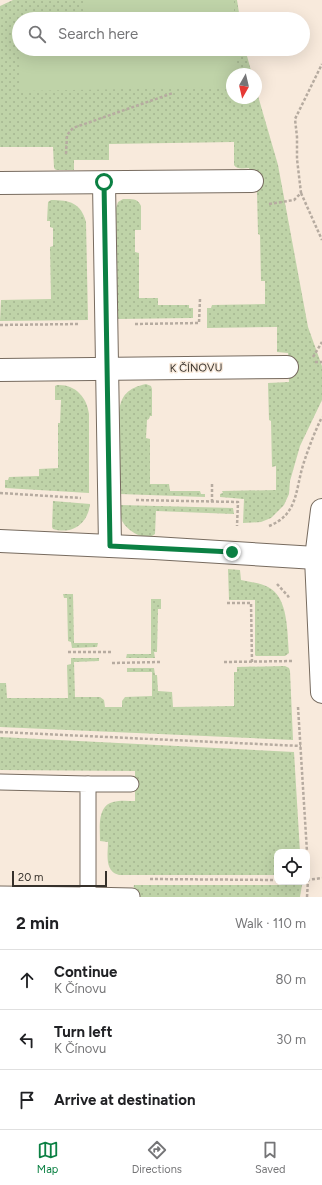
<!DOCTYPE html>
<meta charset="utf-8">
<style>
:root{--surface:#fff;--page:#f6f6f6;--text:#202124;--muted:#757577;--line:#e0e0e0;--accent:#0b8043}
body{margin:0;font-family:Figtree,sans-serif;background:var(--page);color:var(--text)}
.controls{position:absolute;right:12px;bottom:12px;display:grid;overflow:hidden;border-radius:8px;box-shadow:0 4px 16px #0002}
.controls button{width:36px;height:36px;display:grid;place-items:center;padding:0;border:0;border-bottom:1px solid var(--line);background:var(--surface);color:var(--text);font:20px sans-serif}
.compass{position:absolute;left:226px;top:68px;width:36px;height:36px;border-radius:50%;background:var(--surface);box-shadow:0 4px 16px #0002;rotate:188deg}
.scale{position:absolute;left:12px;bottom:10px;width:95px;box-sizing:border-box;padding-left:4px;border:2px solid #36312b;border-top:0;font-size:11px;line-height:14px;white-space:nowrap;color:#36312b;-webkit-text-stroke:3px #f8eadc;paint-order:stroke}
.stop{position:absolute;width:12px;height:12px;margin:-9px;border:3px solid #0b8043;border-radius:50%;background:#fff}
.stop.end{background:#0b8043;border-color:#fff;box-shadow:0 1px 4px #0008}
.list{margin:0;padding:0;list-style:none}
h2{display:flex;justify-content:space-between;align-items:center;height:52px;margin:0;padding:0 16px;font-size:17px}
h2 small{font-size:13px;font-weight:400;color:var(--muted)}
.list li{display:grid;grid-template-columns:26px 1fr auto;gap:12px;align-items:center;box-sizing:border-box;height:60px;padding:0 16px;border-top:1px solid var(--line)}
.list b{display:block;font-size:15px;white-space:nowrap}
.list p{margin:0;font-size:13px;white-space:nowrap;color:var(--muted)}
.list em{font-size:13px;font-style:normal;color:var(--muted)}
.icon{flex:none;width:22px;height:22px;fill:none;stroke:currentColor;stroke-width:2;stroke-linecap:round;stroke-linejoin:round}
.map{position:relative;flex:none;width:322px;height:897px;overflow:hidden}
.search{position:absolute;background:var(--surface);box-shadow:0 4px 16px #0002;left:12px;right:12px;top:12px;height:44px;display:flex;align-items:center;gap:10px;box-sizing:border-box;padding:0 14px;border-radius:22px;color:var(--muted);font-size:15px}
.sheet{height:232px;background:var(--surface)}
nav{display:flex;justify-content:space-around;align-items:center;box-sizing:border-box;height:56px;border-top:1px solid var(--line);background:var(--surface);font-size:11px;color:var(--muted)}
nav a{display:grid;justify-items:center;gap:2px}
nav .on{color:var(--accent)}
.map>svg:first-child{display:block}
.grass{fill:url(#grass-dots)}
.park{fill:#bfd3a8}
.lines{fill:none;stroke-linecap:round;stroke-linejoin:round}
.service-casing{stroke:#776b5f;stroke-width:17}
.minor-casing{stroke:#776b5f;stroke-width:24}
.tertiary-casing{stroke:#776b5f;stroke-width:24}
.path{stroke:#b6aba0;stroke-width:2.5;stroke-dasharray:3 2;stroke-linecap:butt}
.service{stroke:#fff;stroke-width:15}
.minor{stroke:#fff;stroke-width:22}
.tertiary{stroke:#fff;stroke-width:22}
.route{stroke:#0b8043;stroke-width:5}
.labels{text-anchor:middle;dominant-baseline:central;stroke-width:3;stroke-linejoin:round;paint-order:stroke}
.street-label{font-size:11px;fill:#36312b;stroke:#f8eadc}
</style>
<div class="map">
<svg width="322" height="897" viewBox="0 0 322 897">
<defs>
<pattern id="grass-dots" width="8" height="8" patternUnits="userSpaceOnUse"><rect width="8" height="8" fill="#bfd3a8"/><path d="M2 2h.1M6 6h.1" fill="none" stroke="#a5b691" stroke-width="1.8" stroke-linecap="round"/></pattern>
</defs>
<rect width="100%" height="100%" fill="#f8eadc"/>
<g class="grass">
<path d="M 13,0 L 237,0 L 240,19 L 19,19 L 19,49 L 245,49 L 252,74 L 232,74 L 232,98 L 256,98 L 256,89 L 278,165 L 308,327 L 322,366 L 322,400 L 300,446 L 290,481 L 289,494 L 284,505 L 271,518 L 261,522 L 243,523 L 244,499 L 220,497 L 220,494 L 223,493 L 222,491 L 276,490 L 276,466 L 272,467 L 271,421 L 269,420 L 268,383 L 289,382 L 288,353 L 277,352 L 277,327 L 207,328 L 207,308 L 211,308 L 212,305 L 265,304 L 265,281 L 261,281 L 260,235 L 258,234 L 257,192 L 249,168 C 244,168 237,170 234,165 L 234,142 L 109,144 L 109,160 L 74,160 L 74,170 L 56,170 L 54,168 L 53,147 L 0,147 L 0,6 Z"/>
<path d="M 123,199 C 131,199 138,198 141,206 L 141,230 L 135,230 L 135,252 L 139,253 L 139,298 L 158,298 L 158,305 L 189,305 L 189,308 L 193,308 L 193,318 L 117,319 L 116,208 L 118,202 Z"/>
<path d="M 51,200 C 70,200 81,203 86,222 L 88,320 L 0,321 L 1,300 L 51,299 L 50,247 L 53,246 L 53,228 L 50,227 L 50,221 L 47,221 L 48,202 Z"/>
<path d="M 146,384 L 151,386 L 152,389 L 152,416 L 150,416 L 149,419 L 147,420 L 146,438 L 150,439 L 150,484 L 169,484 L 170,491 L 200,491 L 201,494 L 205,494 L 205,497 L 120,494 L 119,412 C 121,395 128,388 146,384 Z"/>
<path d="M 57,385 C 75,384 87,397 89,414 L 89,493 L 5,488 L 5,480 L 8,480 L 9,477 L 39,476 L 39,469 L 58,468 L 58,423 L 60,423 L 61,400 L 55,400 L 55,386 Z"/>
<path d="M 53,501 L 90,504 C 88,523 73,535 53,529 L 52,527 Z"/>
<path d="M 120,505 L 233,508 L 234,514 L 156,511 L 155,534 C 146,542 130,532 124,524 C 120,518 120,512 120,505 Z"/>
<path d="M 228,569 L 240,570 L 241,580 C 250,582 260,583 268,587 C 289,597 287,634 289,653 L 285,656 L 256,656 L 255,655 L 255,600 L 229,600 Z"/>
<polygon points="63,594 73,594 74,643 98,643 97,647 72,648 71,642 68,641 67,598 64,598"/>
<polygon points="151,599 161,599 161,609 158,609 157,652 154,652 155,658 126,658 127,654 151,654"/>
<polygon points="71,658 99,658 99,661 74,662 75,697 100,697 104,700 105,707 122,707 122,701 125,697 152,696 152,672 127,672 127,668 154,668 155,675 157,675 158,691 172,692 173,707 234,706 234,672 237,672 237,667 285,666 289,668 290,671 293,740 0,727 0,683 6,683 7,698 68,698 67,665 71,664"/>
<path d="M 0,737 L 294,752 L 300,852 L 277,852 L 277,875 L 119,875 C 104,871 108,853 108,842 L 100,841 C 100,828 97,806 113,802 C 120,800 128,801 135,801 L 135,771 L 0,770 Z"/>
<polygon points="134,885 302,885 300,897 132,897"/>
</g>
<g class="park">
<rect x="85" y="0" width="149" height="19"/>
<polygon points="21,49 235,49 235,74 232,74 232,87 21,91"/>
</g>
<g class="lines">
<g class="service-casing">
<g id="service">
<polyline points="0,782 88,784 88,895 0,894"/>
<polyline points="88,784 131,784"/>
<polyline points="88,895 132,896"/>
</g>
</g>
<g class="minor-casing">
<g id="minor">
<polyline points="0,183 252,181"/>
<polyline points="104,183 110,546"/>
<polyline points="0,370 287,367"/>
<polyline points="0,541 154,548 316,558"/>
</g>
</g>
<g class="tertiary-casing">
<polyline id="tertiary" points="322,510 316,558 322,692"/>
</g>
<g class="path">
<polyline points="66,154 67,135 73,128 173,93"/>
<polyline points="301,193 322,240"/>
<polyline points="269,204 294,200 301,193 297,159 297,137 295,119 322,64"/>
<polyline points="135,324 199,323 200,299"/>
<polyline points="0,325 78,324"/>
<polyline points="313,357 322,342"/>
<polyline points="315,362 322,362"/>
<polyline points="0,493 81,498"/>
<polyline points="136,500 238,502 237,526"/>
<polyline points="212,502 212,484"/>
<path d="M 269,526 C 299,514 295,489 304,462 C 309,447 315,431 322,417"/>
<polyline points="277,584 288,596 289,598"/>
<polyline points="227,603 251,603 252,662"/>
<polyline points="68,652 112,652"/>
<polyline points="224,662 293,661"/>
<polyline points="112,663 160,662"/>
<polyline points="298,707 307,852"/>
<polyline points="0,732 301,746"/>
<polyline points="150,879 277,880"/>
<polyline points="307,880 322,878"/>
<polyline points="307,897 308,880 307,860"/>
</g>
<use href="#service" class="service"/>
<use href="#minor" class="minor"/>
<use href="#tertiary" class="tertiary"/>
</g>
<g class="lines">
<polyline class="route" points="104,182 110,546 232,552"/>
</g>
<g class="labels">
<g class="street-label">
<text transform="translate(196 368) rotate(-1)">K ČÍNOVU</text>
</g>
</g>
</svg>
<div class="controls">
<button><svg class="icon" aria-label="locate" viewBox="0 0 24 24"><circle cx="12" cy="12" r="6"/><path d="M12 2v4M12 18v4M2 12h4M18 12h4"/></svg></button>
</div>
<svg class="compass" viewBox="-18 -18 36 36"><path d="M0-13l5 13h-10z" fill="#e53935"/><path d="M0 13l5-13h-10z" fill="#757577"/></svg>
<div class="scale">20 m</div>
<div class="stop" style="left:104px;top:182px"></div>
<div class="stop end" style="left:232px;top:552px"></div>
<div class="search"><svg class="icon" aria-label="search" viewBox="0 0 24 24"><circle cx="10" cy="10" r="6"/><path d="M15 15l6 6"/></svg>Search here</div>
</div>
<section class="sheet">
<h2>2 min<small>Walk · 110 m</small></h2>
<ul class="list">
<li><svg class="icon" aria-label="ahead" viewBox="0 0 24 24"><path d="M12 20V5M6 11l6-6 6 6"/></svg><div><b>Continue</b><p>K Čínovu</p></div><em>80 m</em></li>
<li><svg class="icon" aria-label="left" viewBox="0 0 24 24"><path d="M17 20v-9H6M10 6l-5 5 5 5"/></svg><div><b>Turn left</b><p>K Čínovu</p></div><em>30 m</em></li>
<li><svg class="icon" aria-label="arrive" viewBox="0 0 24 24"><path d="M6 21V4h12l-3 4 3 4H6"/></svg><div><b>Arrive at destination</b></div></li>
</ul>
</section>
<nav>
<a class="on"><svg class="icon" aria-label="map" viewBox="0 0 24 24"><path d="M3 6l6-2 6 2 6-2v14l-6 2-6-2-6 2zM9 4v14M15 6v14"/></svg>Map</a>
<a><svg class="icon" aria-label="directions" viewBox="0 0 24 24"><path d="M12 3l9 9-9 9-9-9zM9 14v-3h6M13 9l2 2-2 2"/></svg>Directions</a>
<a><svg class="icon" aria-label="saved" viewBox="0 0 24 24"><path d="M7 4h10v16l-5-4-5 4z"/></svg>Saved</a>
</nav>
